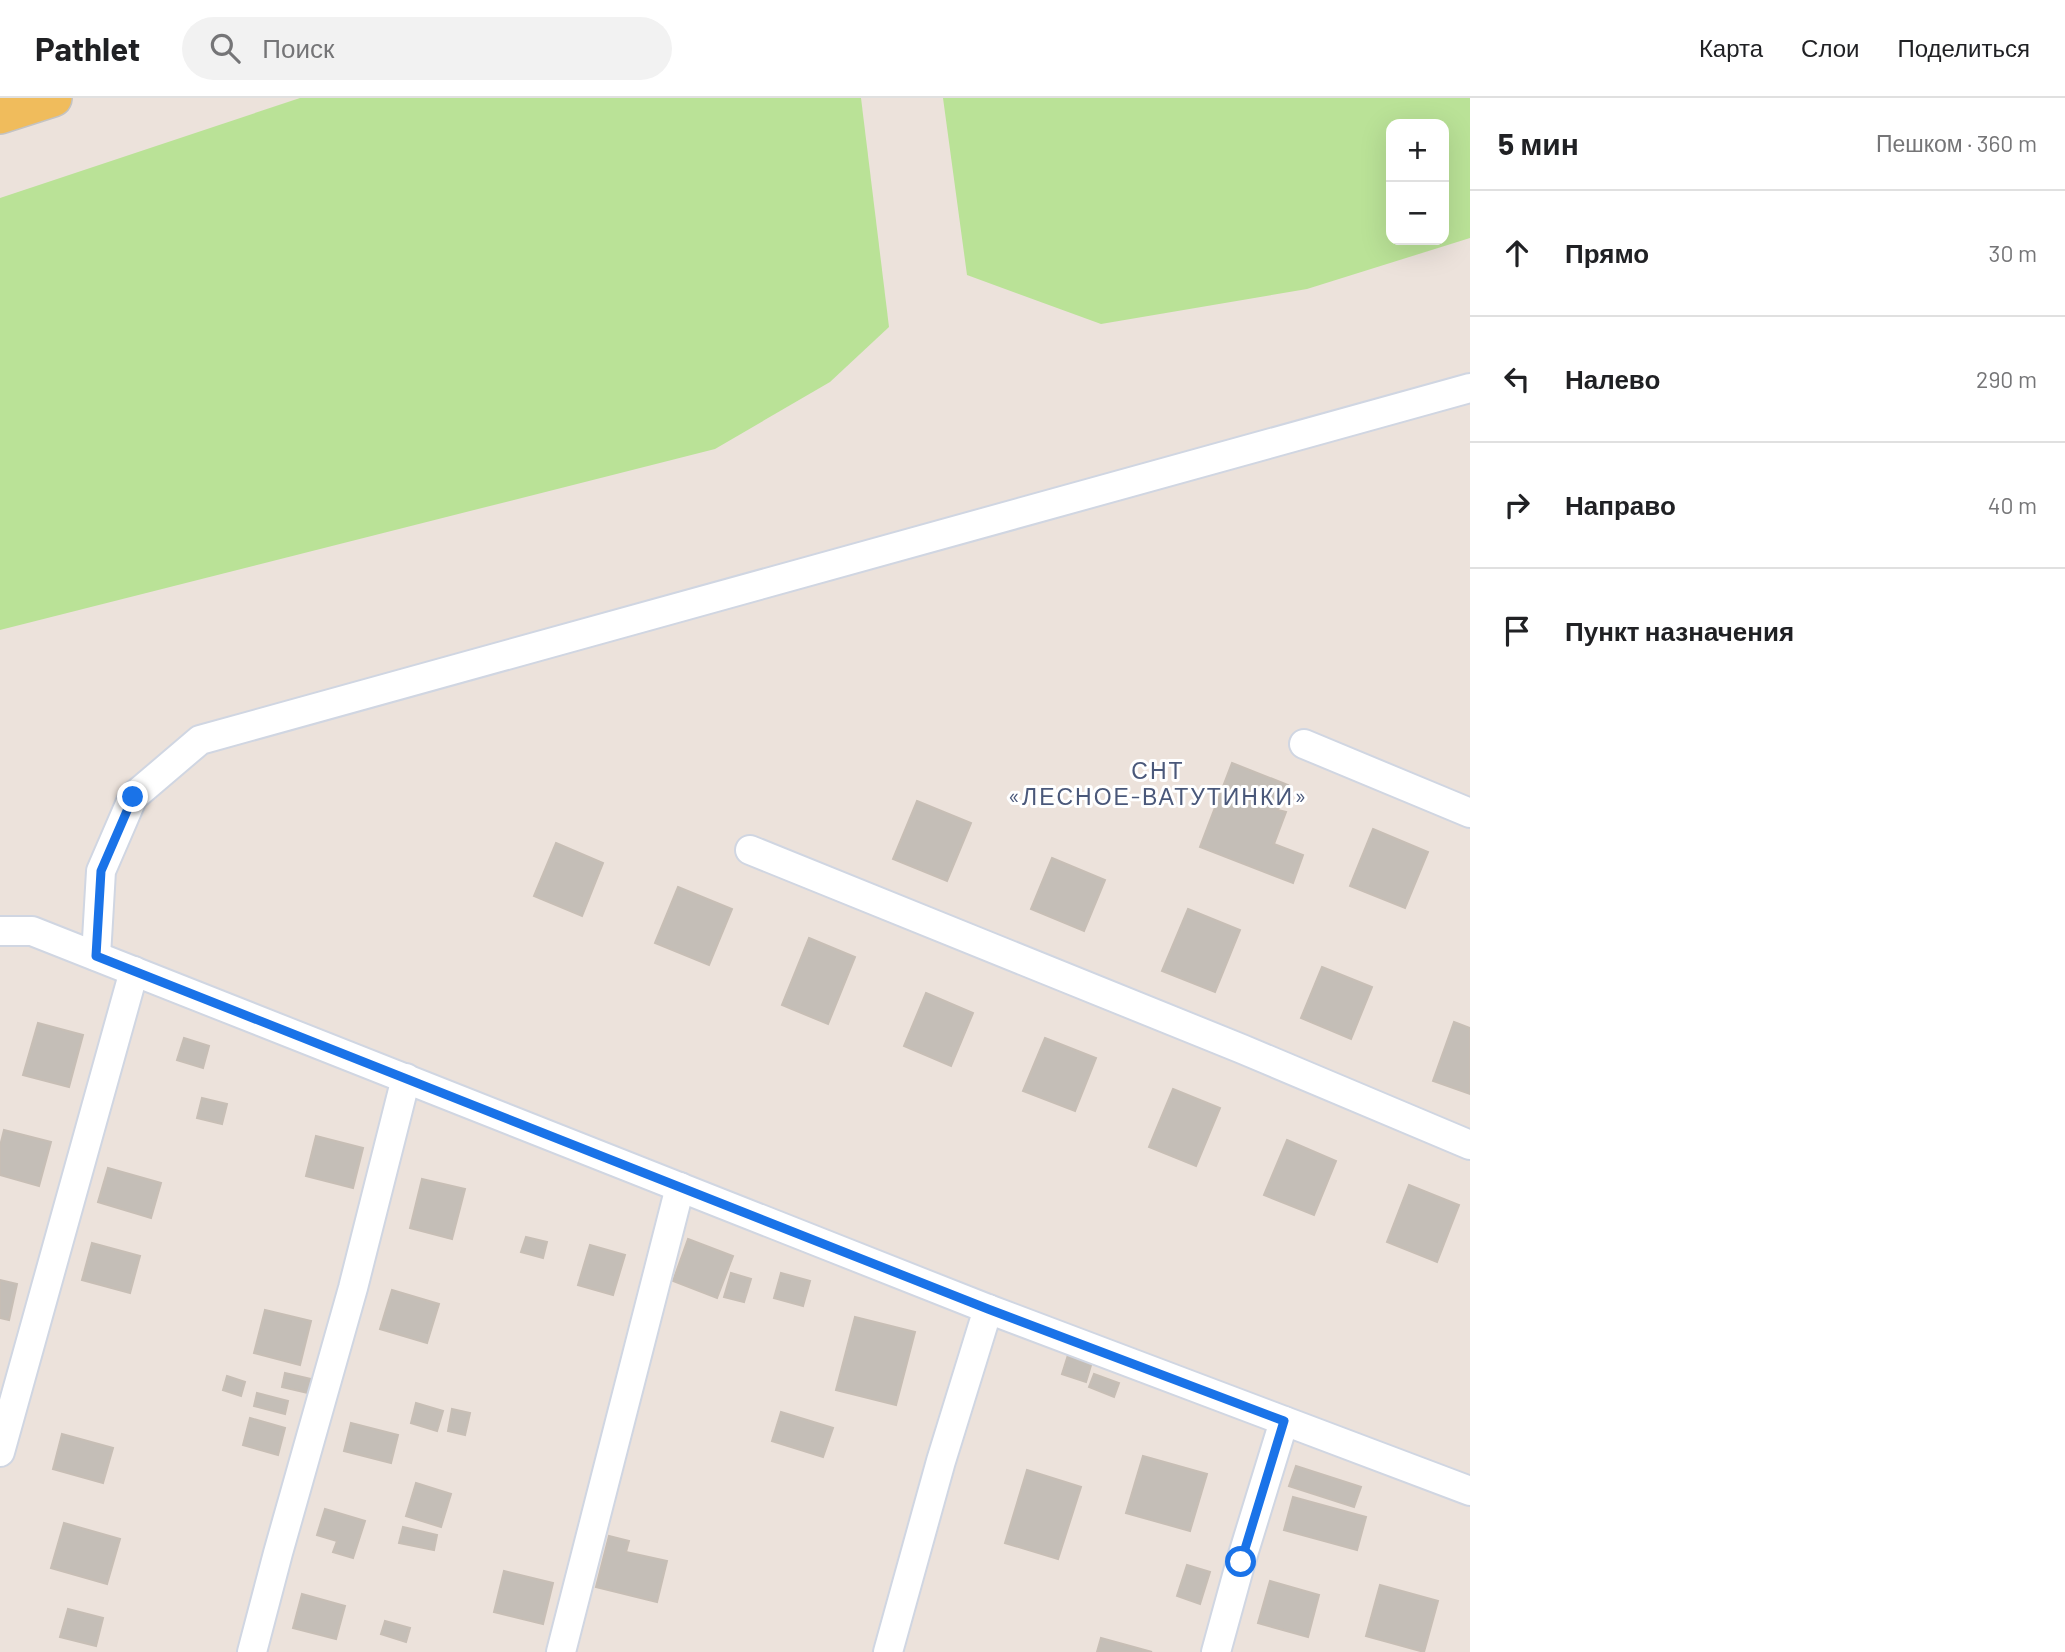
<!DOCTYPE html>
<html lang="ru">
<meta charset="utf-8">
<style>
:root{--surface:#fff;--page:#f2f2f2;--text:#202124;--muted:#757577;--line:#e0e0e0}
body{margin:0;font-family:Barlow,sans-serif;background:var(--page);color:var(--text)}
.controls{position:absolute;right:21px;top:21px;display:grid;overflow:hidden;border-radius:14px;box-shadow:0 7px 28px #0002}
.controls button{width:63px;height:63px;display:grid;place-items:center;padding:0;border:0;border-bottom:2px solid var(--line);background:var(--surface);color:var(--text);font:35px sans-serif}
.stop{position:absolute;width:21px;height:21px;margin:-16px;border:5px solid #1a73e8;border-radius:50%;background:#fff}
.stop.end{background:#1a73e8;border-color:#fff;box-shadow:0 2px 7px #0008}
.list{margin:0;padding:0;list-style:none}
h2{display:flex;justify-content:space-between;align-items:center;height:91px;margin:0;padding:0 28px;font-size:30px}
h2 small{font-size:23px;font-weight:400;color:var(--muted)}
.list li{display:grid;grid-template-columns:46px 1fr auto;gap:21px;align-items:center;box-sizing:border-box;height:126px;padding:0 28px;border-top:2px solid var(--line)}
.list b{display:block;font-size:26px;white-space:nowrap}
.list em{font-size:23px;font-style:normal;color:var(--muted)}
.icon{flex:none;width:38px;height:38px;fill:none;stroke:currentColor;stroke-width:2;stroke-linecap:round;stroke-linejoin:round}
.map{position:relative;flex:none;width:1470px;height:1554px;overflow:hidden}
header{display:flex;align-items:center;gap:42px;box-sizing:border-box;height:98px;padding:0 35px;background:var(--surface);border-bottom:2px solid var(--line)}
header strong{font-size:33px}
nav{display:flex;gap:38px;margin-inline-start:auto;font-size:24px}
.search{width:490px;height:63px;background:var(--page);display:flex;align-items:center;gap:18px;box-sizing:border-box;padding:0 24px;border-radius:38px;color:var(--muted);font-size:26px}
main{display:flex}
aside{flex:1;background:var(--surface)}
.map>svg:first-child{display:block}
.green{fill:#bae297;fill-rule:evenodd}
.building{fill:#c4beb7;stroke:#c7beb5;stroke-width:2}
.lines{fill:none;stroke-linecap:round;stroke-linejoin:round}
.minor-casing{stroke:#d0d6e2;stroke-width:32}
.major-casing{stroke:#c3c3c3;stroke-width:40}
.minor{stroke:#fff;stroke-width:28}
.major{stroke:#f0bc5c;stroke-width:37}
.route{stroke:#1a73e8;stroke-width:9}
.labels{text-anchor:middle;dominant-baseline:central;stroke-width:6;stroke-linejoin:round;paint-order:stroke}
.neighbourhood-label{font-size:23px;letter-spacing:2px;fill:#4a587a;stroke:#fff}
</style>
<header>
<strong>Pathlet</strong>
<div class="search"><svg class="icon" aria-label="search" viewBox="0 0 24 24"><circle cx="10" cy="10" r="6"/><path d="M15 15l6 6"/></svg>Поиск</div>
<nav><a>Карта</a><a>Слои</a><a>Поделиться</a></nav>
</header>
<main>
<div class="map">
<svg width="1470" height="1554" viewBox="0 0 1470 1554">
<rect width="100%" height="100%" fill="#ece2db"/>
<g class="green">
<polygon points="300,0 861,0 889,229 830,284 715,351 0,532 0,100"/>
<path d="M 943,0 L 1470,0 L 1470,140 L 1307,191 L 1101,226 L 967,177 ZM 1444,26 L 1444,142 L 1391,142 L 1391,26 Z"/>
</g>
<g class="building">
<polygon points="1232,665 1288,687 1278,712 1286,714 1274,746 1303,757 1293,785 1200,749"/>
<polygon points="917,703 971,725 947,783 893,761"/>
<polygon points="1373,731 1428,754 1405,810 1350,788"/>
<polygon points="556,745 603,765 582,818 534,798"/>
<polygon points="1052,760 1105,782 1084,833 1031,811"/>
<polygon points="678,789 732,811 709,867 655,845"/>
<polygon points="1188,811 1240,832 1215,894 1162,873"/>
<polygon points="809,840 855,859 828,926 782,907"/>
<polygon points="1322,869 1372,889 1351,941 1301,920"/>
<polygon points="926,895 973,915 951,968 904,948"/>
<polygon points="1454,924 1470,930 1470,996 1433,983"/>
<polygon points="38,925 83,937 69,989 23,977"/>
<polygon points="184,940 209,948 203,970 177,962"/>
<polygon points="1045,940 1096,960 1075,1013 1023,993"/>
<polygon points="1173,991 1220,1010 1196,1068 1149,1049"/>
<polygon points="202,1000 227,1006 222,1026 197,1020"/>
<polygon points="4,1032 51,1044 39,1088 0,1077 0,1048"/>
<polygon points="316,1038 363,1050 353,1090 306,1078"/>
<polygon points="1287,1042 1336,1063 1314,1117 1264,1097"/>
<polygon points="108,1070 161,1085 151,1120 98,1104"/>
<polygon points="422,1081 465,1091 452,1141 410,1130"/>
<polygon points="1409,1087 1459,1107 1437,1164 1387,1144"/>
<polygon points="526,1139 547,1144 543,1160 521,1154"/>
<polygon points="688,1141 733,1158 717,1200 673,1183"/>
<polygon points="92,1145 140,1158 130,1195 82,1182"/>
<polygon points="590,1147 625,1157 613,1197 578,1187"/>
<polygon points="731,1175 751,1181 744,1204 724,1199"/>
<polygon points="781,1175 810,1183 803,1208 774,1200"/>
<polygon points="0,1182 17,1186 9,1222 0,1220"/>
<polygon points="392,1192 439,1206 427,1245 380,1231"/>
<polygon points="265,1212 311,1223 300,1267 254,1255"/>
<polygon points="855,1219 915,1234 896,1307 836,1292"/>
<polygon points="1068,1257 1092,1264 1086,1284 1062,1276"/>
<polygon points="285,1275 311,1281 308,1295 282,1289"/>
<polygon points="1094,1276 1119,1285 1114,1299 1089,1289"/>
<polygon points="227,1278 245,1284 241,1298 223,1292"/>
<polygon points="257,1295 288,1303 285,1316 254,1308"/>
<polygon points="416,1305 443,1313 437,1333 411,1325"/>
<polygon points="452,1311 470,1315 465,1337 448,1333"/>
<polygon points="781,1314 833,1330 823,1359 772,1343"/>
<polygon points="250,1320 285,1330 278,1357 243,1347"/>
<polygon points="351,1325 398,1337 391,1365 344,1353"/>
<polygon points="62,1336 113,1350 103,1385 53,1371"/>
<polygon points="1143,1358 1207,1376 1190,1433 1126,1415"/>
<polygon points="1296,1368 1361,1389 1354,1409 1289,1388"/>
<polygon points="1027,1372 1081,1389 1058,1461 1005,1445"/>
<polygon points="416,1385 451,1396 441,1429 406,1418"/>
<polygon points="1293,1399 1366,1419 1357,1452 1284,1432"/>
<polygon points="325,1411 365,1423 353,1460 333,1454 337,1443 317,1437"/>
<polygon points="64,1425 120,1441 107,1486 51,1470"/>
<polygon points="403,1429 437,1437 434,1452 399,1445"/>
<polygon points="609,1438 629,1443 626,1454 667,1463 657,1504 596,1489"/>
<polygon points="1187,1467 1210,1474 1200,1506 1177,1498"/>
<polygon points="504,1473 553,1485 543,1526 494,1514"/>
<polygon points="1270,1483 1319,1497 1308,1539 1258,1525"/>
<polygon points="1380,1487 1438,1503 1424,1554 1366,1538"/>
<polygon points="302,1496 345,1508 336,1541 293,1530"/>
<polygon points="68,1511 103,1520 96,1548 60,1539"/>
<polygon points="385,1523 410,1530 406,1544 381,1536"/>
<polygon points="1101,1540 1152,1554 1097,1554"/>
</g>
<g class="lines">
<g class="minor-casing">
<g id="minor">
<polyline points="1304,646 1470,715"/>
<polyline points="750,752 1242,951 1470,1047"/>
<polyline points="0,833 32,833 988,1211 1470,1393"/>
<polyline points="96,858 101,773 133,699 200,642 1470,290"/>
<polyline points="0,1354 134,873"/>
<polyline points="252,1554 278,1455 353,1190 406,980"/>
<polyline points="561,1554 680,1089"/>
<polyline points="888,1554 941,1363 988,1211"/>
<polyline points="1216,1554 1241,1463 1284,1323"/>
</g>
</g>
<g class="major-casing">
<polyline id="major" points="0,17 53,0"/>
</g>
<use href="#minor" class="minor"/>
<use href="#major" class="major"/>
</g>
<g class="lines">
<polyline class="route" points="133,699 101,773 96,858 988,1211 1284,1323 1241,1464"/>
</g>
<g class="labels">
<g class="neighbourhood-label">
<text x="1158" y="672">СНТ<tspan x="1158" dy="26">«ЛЕСНОЕ-ВАТУТИНКИ»</tspan></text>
</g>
</g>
</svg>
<div class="controls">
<button>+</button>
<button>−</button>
</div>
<div class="stop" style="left:1241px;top:1464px"></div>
<div class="stop end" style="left:133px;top:699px"></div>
</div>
<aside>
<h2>5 мин<small>Пешком · 360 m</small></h2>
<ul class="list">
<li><svg class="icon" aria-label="ahead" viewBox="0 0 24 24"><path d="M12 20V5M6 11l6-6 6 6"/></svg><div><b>Прямо</b></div><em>30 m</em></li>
<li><svg class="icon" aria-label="left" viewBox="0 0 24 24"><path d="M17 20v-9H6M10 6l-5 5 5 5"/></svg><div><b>Налево</b></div><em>290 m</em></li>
<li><svg class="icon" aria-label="right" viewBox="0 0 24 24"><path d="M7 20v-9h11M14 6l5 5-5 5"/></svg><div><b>Направо</b></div><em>40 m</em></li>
<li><svg class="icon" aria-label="arrive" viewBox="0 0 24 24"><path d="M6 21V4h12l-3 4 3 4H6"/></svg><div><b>Пункт назначения</b></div></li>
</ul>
</aside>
</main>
